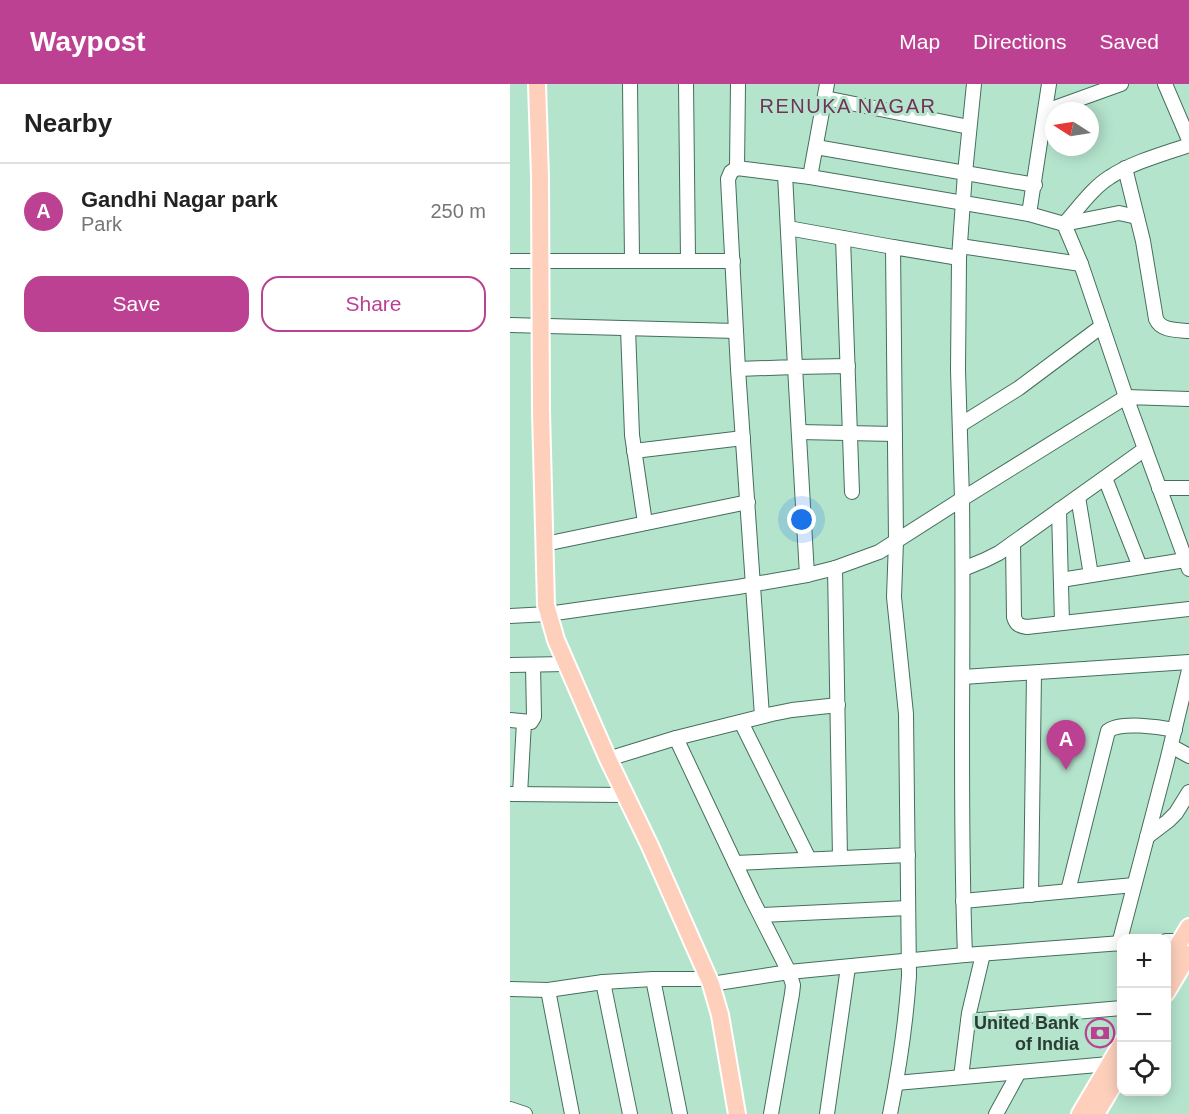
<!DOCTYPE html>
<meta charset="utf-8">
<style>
:root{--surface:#fff;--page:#f2f2f2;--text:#222;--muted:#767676;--line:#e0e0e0;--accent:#bc4192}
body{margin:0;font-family:Arial,sans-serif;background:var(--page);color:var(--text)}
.controls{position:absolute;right:18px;bottom:18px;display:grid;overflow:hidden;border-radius:12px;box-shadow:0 3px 15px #0003}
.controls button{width:54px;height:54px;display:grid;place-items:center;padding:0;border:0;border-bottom:2px solid var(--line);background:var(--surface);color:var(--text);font:30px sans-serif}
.compass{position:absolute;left:535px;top:18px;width:54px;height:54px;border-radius:50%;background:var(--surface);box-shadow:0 3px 15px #0003;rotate:282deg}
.you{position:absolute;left:292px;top:436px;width:21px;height:21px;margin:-15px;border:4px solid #fff;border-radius:50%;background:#1a73e8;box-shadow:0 0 0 9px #1a73e833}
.badge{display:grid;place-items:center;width:39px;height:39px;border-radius:50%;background:var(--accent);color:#fff;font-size:20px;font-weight:700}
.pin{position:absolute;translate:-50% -50px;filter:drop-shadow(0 2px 3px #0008)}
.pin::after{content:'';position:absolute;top:32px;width:21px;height:18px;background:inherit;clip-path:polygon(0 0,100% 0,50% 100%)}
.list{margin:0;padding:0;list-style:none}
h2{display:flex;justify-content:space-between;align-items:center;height:78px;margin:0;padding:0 24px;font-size:26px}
h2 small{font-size:20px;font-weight:400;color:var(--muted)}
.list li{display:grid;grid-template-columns:39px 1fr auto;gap:18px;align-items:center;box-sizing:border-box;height:96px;padding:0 24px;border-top:2px solid var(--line)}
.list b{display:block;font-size:22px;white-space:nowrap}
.list p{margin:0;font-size:20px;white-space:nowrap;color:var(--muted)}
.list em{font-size:20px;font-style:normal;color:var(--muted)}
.actions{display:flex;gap:12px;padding:18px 24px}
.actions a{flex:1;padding:14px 0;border:2px solid var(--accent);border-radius:18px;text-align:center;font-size:21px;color:var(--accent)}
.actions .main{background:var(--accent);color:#fff}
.icon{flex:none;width:33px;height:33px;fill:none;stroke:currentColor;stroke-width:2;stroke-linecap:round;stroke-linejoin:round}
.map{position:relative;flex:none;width:679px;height:1030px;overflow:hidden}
header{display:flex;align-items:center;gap:36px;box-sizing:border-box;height:84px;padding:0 30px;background:var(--accent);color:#fff}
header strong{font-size:28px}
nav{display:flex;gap:33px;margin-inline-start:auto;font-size:21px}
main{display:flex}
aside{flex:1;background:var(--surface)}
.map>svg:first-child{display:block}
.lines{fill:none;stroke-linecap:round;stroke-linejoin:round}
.minor-casing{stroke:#436f5b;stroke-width:16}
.major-casing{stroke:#fff;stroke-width:20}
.minor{stroke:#fff;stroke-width:14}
.major{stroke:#fed0bc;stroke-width:16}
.labels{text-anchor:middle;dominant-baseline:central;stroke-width:6;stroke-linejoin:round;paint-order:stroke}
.poi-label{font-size:18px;font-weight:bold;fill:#2a3d34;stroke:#b5e4cd;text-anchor:end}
.neighbourhood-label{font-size:20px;letter-spacing:1.5px;fill:#703359;stroke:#b5e4cd}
</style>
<header>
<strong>Waypost</strong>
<nav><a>Map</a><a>Directions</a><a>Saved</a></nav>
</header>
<main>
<aside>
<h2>Nearby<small></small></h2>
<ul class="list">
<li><span class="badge">A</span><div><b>Gandhi Nagar park</b><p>Park</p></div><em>250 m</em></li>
</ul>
<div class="actions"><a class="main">Save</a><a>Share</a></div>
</aside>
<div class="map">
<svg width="679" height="1030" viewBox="0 0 679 1030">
<rect width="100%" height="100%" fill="#b5e4cd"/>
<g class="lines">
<g class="minor-casing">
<g id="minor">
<polyline points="120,0 122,176"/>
<polyline points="176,0 178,176"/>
<polyline points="655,0 679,56"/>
<polyline points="315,14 459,43"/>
<polyline points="536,27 611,0"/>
<polyline points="306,63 525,101"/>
<polyline points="227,84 228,0"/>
<path d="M 615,84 L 633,157 L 646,235 C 651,247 667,246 679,247"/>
<polyline points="300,93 317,0"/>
<path d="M 554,140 C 568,125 582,104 600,93 C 623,78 653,70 679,61"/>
<polyline points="554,140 609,129 627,133"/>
<polyline points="278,144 383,163"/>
<polyline points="333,154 342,408"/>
<polyline points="450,162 571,180"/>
<polyline points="0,177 223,177"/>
<polyline points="0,241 226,247"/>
<polyline points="118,245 122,351 135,439"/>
<polyline points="228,285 285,283 275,90"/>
<polyline points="679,315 616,313 679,485"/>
<polyline points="450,341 509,304 592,242"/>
<polyline points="289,348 385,350"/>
<polyline points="124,367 233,354"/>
<polyline points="595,394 630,483"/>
<polyline points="649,404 679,404"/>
<polyline points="568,413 581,491"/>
<polyline points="549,426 552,539"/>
<path d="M 503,459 L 504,533 C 506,540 509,542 517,543 L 679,525"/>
<polyline points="35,460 238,418"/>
<polyline points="325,484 330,774"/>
<polyline points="453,485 475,476 489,469 635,365"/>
<polyline points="297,491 285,283 338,282"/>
<polyline points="551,496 675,476"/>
<polyline points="0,532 38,530 228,503 297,491 325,484 369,468 452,415 448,286 449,174 455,89 464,0"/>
<polyline points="0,581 57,580"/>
<polyline points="453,593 679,578"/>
<polyline points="252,632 228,285 218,95 221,88 227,84 300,93 519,130 539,0"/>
<polyline points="0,636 21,638 24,633 23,581"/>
<polyline points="231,638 299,775"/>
<polyline points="166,654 242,815 279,888 283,901 282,910 261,1030"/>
<polyline points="661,662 679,672"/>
<polyline points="98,675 166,654 262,630 282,626 328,621"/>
<polyline points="0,710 114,711"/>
<polyline points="10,710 14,638"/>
<polyline points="637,753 658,737 666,729 679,708"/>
<polyline points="225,779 398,771"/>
<path d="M 558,807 L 598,647 C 610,637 650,643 665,646"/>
<polyline points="521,811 524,589"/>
<polyline points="453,817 624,801"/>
<polyline points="251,831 398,824"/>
<polyline points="656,857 671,857 679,861"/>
<polyline points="609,860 657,677 679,586"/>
<path d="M 455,871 C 449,719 454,567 452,415 L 616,313 L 571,180 L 554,140 L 519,130"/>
<polyline points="143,895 170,1030"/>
<polyline points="93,898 120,1030"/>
<polyline points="201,900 279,888 455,871 612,859"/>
<polyline points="0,905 38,906 93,898 143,895 198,895"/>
<polyline points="38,906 62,1030"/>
<polyline points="458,937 612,924"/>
<polyline points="451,993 459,929 473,870"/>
<polyline points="386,999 599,980"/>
<polyline points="0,1025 15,1030"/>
<polyline points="317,1030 338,883"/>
<path d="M 380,1030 C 389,985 396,938 399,892 L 396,630 L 384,513 L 386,457 L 383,163 L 449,174"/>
<polyline points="486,1030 509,988"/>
</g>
</g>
<g class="major-casing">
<g id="major">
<polyline points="27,0 30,93 31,327 36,521 46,556 98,675 140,762 201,900 210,931 227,1030"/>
<polyline points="656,881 679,843"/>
<polyline points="656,909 679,870"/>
<polyline points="570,1030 612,959"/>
<polyline points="586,1030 612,986"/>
</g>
</g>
<use href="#minor" class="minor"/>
<use href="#major" class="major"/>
</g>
<defs>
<g id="bank-ring" transform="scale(1.5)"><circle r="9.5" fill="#b5e4cd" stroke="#bc4192" stroke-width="1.5"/><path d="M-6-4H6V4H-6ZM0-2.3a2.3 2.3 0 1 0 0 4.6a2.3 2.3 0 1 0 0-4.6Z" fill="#bc4192"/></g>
</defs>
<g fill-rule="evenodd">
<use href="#bank-ring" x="590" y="949"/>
</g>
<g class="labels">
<g class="poi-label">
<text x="569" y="939">United Bank<tspan x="569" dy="21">of India</tspan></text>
</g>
<g class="neighbourhood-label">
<text x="338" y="22">RENUKA NAGAR</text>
</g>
</g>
</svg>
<div class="controls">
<button>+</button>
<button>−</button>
<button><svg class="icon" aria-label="locate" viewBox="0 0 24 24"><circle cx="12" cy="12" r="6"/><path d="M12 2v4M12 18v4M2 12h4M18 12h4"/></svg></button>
</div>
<svg class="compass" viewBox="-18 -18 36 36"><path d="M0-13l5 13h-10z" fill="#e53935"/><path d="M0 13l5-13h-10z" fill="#767676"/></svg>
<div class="you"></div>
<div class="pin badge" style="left:556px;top:686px">A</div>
</div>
</main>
